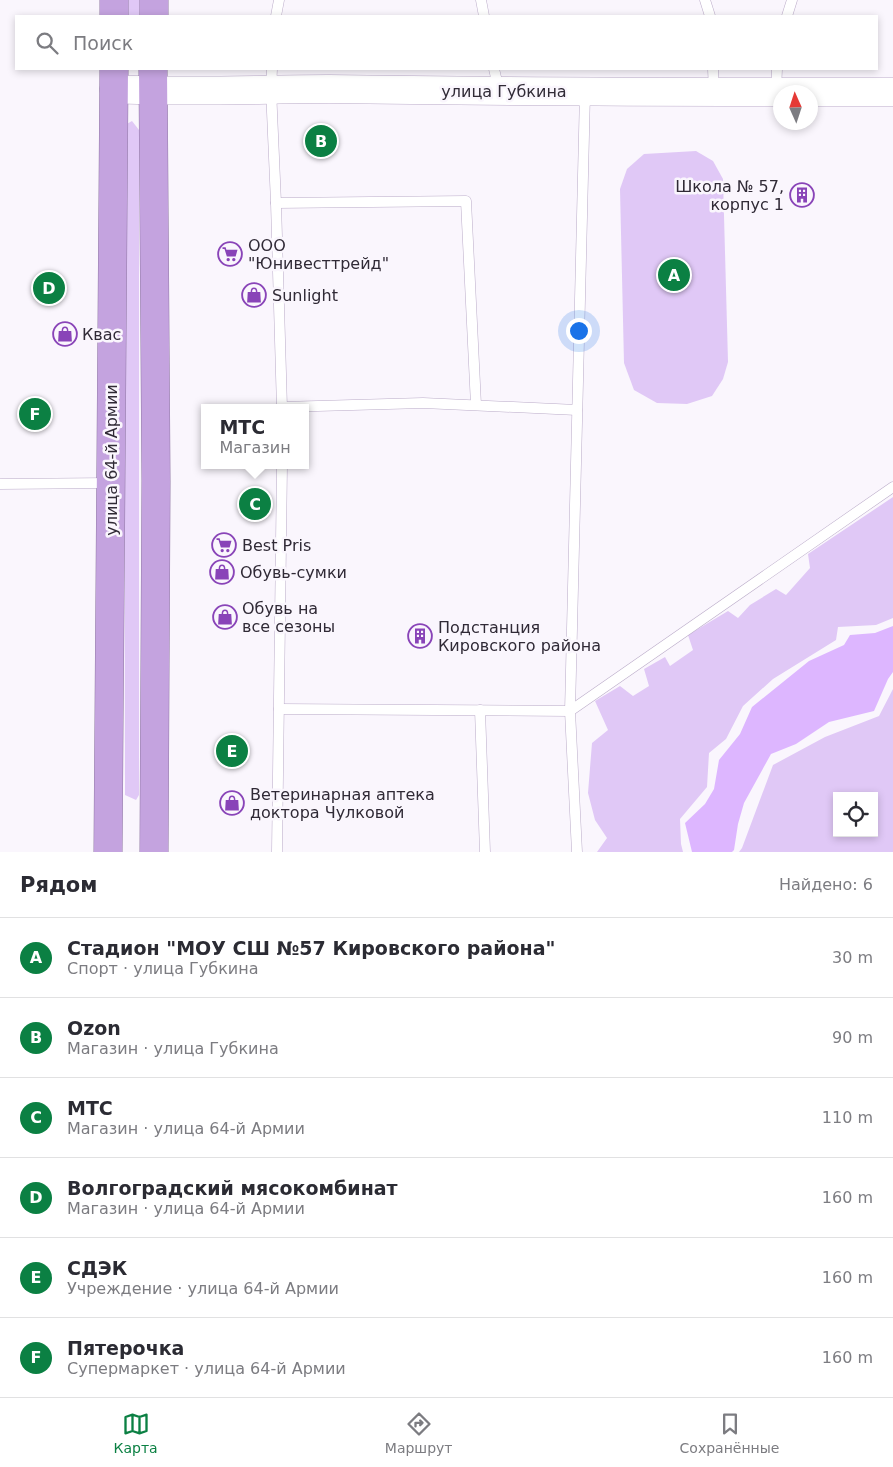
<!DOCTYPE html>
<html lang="ru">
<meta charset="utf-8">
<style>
:root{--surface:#fff;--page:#f7f7f7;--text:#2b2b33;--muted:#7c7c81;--line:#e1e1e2;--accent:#0b8043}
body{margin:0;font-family:"DejaVu Sans",sans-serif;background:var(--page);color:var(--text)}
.controls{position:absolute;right:15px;bottom:15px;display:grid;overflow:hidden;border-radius:0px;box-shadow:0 2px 8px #0003}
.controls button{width:45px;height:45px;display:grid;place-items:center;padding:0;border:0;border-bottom:1px solid var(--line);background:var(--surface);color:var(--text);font:25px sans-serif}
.compass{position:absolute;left:773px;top:85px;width:45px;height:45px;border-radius:50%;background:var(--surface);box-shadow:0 2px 8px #0003;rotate:357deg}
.you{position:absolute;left:578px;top:330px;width:18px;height:18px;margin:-12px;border:4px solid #fff;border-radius:50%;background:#1a73e8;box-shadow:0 0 0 8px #1a73e833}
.badge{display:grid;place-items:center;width:32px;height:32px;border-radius:50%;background:var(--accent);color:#fff;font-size:16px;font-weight:700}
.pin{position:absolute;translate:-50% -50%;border:2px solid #fff;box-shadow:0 1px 5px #0006}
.popup{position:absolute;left:201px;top:404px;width:108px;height:65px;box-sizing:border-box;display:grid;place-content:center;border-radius:0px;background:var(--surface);filter:drop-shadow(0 1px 4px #0005);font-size:16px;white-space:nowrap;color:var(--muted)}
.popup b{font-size:19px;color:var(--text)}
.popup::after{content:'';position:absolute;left:50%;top:100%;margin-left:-10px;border:10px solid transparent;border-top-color:var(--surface)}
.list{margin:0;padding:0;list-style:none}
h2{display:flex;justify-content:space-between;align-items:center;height:65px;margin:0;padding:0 20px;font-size:21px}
h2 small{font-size:16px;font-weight:400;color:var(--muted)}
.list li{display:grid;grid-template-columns:32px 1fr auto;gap:15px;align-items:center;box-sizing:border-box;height:80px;padding:0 20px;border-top:1px solid var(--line)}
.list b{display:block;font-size:19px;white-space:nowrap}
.list p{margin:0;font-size:16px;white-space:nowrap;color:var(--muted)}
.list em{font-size:16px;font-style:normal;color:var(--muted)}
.icon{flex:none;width:28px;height:28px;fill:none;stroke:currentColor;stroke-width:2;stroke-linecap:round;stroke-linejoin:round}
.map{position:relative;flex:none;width:893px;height:852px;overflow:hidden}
.search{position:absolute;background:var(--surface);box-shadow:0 2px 8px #0003;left:15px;right:15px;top:15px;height:55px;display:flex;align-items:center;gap:12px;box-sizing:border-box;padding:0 18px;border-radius:0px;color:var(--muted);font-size:19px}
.sheet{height:545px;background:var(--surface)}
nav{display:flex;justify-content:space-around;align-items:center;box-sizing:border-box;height:70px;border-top:1px solid var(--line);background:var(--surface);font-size:14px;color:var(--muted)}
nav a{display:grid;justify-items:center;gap:2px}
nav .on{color:var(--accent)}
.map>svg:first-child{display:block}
.green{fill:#e0c8f6;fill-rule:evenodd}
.water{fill:#ddb6ff}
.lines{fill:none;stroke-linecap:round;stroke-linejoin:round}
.lane-casing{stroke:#bbacc9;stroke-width:11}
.secondary-casing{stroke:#bbacc9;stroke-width:29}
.highway-casing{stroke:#9079a4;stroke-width:29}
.lane{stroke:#fff;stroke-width:10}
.secondary{stroke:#fff;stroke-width:28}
.highway{stroke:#c4a3df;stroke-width:28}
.labels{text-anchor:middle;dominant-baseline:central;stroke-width:5;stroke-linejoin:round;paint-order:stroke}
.street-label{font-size:16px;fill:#302a36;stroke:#faf6fd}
.poi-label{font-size:16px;fill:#302a36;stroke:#faf6fd;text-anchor:start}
</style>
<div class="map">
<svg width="893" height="852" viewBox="0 0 893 852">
<rect width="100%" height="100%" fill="#faf6fd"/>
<g class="green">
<rect x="125" y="0" width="16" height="16"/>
<polygon points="132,121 139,130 139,795 136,800 125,795 124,135 125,125"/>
<polygon points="696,151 713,161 723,179 728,362 723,379 712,396 687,404 657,403 634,390 624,363 620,189 627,169 644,154"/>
<polygon points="893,497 893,618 876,625 838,627 836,640 773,679 743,706 726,739 709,753 707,787 680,819 681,844 683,852 597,852 607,838 595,820 588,793 592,743 608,730 595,701 620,686 633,696 649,686 644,669 665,657 670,666 693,650 688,635 728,611 738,618 750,605 776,589 786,595 810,568 808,554"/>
<path d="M 893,689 L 893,852 L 739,852 L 742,848 L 773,765 L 825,737 L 879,716 ZM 837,796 L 874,796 L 874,833 L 837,833 Z"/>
</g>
<polygon class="water" points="893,626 893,672 888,679 874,711 829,722 796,744 771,754 744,803 738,824 734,850 732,852 692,852 685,823 705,804 714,789 719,760 740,734 752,707 809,661 844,645 850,635 875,633"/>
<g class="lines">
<g class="lane-casing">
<g id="lane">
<polyline points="481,0 484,16"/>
<polyline points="705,0 710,16"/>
<polyline points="276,16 279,0"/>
<polyline points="787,16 792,0"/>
<polyline points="272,69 271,89 276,203 282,408"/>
<polyline points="494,69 499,90"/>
<polyline points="713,69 714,91"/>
<polyline points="776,91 777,69"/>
<polyline points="276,203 466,201 476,405"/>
<polyline points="282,407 423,403 577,410"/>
<polyline points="0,484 110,483"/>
<polyline points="279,709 570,711 893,487"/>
<polyline points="480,710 485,852"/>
<polyline points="277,852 282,465"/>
<polyline points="577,852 570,711 585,93"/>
</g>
</g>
<g class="secondary-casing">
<path id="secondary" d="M 114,89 C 186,93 258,89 329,89 C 517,92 705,92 893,92"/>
</g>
<g class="highway-casing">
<g id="highway">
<polyline points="114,0 114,16"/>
<polyline points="154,16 154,0"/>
<polyline points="153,69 156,481 154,852"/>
<polyline points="108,852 114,69"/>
</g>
</g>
<use href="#lane" class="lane"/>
<use href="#secondary" class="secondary"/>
<use href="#highway" class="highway"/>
</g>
<defs>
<g id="building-ring" transform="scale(1.25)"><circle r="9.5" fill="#faf6fd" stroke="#8944b8" stroke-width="1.5"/><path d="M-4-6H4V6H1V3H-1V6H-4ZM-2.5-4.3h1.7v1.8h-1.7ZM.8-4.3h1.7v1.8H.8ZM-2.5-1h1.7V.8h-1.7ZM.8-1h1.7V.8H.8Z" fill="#8944b8"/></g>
<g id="supermarket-ring" transform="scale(1.25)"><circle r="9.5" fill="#faf6fd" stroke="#8944b8" stroke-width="1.5"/><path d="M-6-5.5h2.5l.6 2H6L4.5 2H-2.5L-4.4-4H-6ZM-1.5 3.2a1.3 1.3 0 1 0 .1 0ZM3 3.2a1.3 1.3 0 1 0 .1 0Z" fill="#8944b8"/></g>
<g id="shop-ring" transform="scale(1.25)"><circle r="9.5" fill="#faf6fd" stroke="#8944b8" stroke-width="1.5"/><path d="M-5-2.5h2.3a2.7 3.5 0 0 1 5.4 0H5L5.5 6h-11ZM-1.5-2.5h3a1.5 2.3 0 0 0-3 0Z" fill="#8944b8"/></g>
</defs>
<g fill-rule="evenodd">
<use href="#building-ring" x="802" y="195"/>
<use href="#supermarket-ring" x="230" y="254"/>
<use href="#shop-ring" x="254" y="295"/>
<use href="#shop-ring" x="65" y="334"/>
<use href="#supermarket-ring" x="224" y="545"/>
<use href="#shop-ring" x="222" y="572"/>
<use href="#shop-ring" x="225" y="617"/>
<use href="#building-ring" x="420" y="636"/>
<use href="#shop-ring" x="232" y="803"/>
</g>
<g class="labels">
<g class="street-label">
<text x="504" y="91">улица Губкина</text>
<text transform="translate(111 460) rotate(-90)">улица 64-й Армии</text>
</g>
<g class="poi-label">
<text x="784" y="186" text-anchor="end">Школа № 57,<tspan x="784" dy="18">корпус 1</tspan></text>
<text x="248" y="245">ООО<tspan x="248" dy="18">"Юнивесттрейд"</tspan></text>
<text x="272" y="295">Sunlight</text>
<text x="82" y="334">Квас</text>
<text x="242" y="545">Best Pris</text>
<text x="240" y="572">Обувь-сумки</text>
<text x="242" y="608">Обувь на<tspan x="242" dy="18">все сезоны</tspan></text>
<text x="438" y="627">Подстанция<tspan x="438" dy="18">Кировского района</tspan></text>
<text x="250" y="794">Ветеринарная аптека<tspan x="250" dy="18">доктора Чулковой</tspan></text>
</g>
</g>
</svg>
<div class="controls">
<button><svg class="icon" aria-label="locate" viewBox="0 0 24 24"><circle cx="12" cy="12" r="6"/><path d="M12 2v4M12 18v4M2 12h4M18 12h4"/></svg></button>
</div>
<svg class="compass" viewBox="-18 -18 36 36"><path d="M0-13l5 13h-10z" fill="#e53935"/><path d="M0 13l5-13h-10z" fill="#7c7c81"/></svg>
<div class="you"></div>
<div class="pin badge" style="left:674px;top:275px">A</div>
<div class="pin badge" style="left:321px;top:141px">B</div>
<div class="pin badge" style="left:255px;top:504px">C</div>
<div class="popup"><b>МТС</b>Магазин</div>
<div class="pin badge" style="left:49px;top:288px">D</div>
<div class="pin badge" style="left:232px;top:751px">E</div>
<div class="pin badge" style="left:35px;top:414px">F</div>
<div class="search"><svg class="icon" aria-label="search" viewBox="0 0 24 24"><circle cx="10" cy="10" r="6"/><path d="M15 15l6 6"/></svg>Поиск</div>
</div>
<section class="sheet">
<h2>Рядом<small>Найдено: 6</small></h2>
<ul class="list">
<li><span class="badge">A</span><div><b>Стадион &quot;МОУ СШ №57 Кировского района&quot;</b><p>Спорт · улица Губкина</p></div><em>30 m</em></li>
<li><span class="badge">B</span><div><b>Ozon</b><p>Магазин · улица Губкина</p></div><em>90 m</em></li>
<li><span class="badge">C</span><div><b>МТС</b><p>Магазин · улица 64-й Армии</p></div><em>110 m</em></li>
<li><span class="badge">D</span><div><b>Волгоградский мясокомбинат</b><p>Магазин · улица 64-й Армии</p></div><em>160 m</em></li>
<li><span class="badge">E</span><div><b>СДЭК</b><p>Учреждение · улица 64-й Армии</p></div><em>160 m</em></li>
<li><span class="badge">F</span><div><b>Пятерочка</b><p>Супермаркет · улица 64-й Армии</p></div><em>160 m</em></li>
</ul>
</section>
<nav>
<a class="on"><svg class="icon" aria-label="map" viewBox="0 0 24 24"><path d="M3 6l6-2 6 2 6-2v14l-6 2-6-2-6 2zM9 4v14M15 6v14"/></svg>Карта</a>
<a><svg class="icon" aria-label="directions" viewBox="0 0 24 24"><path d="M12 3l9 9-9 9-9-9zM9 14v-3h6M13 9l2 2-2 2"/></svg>Маршрут</a>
<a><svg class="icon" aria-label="saved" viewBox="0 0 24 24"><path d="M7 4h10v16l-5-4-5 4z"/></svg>Сохранённые</a>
</nav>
